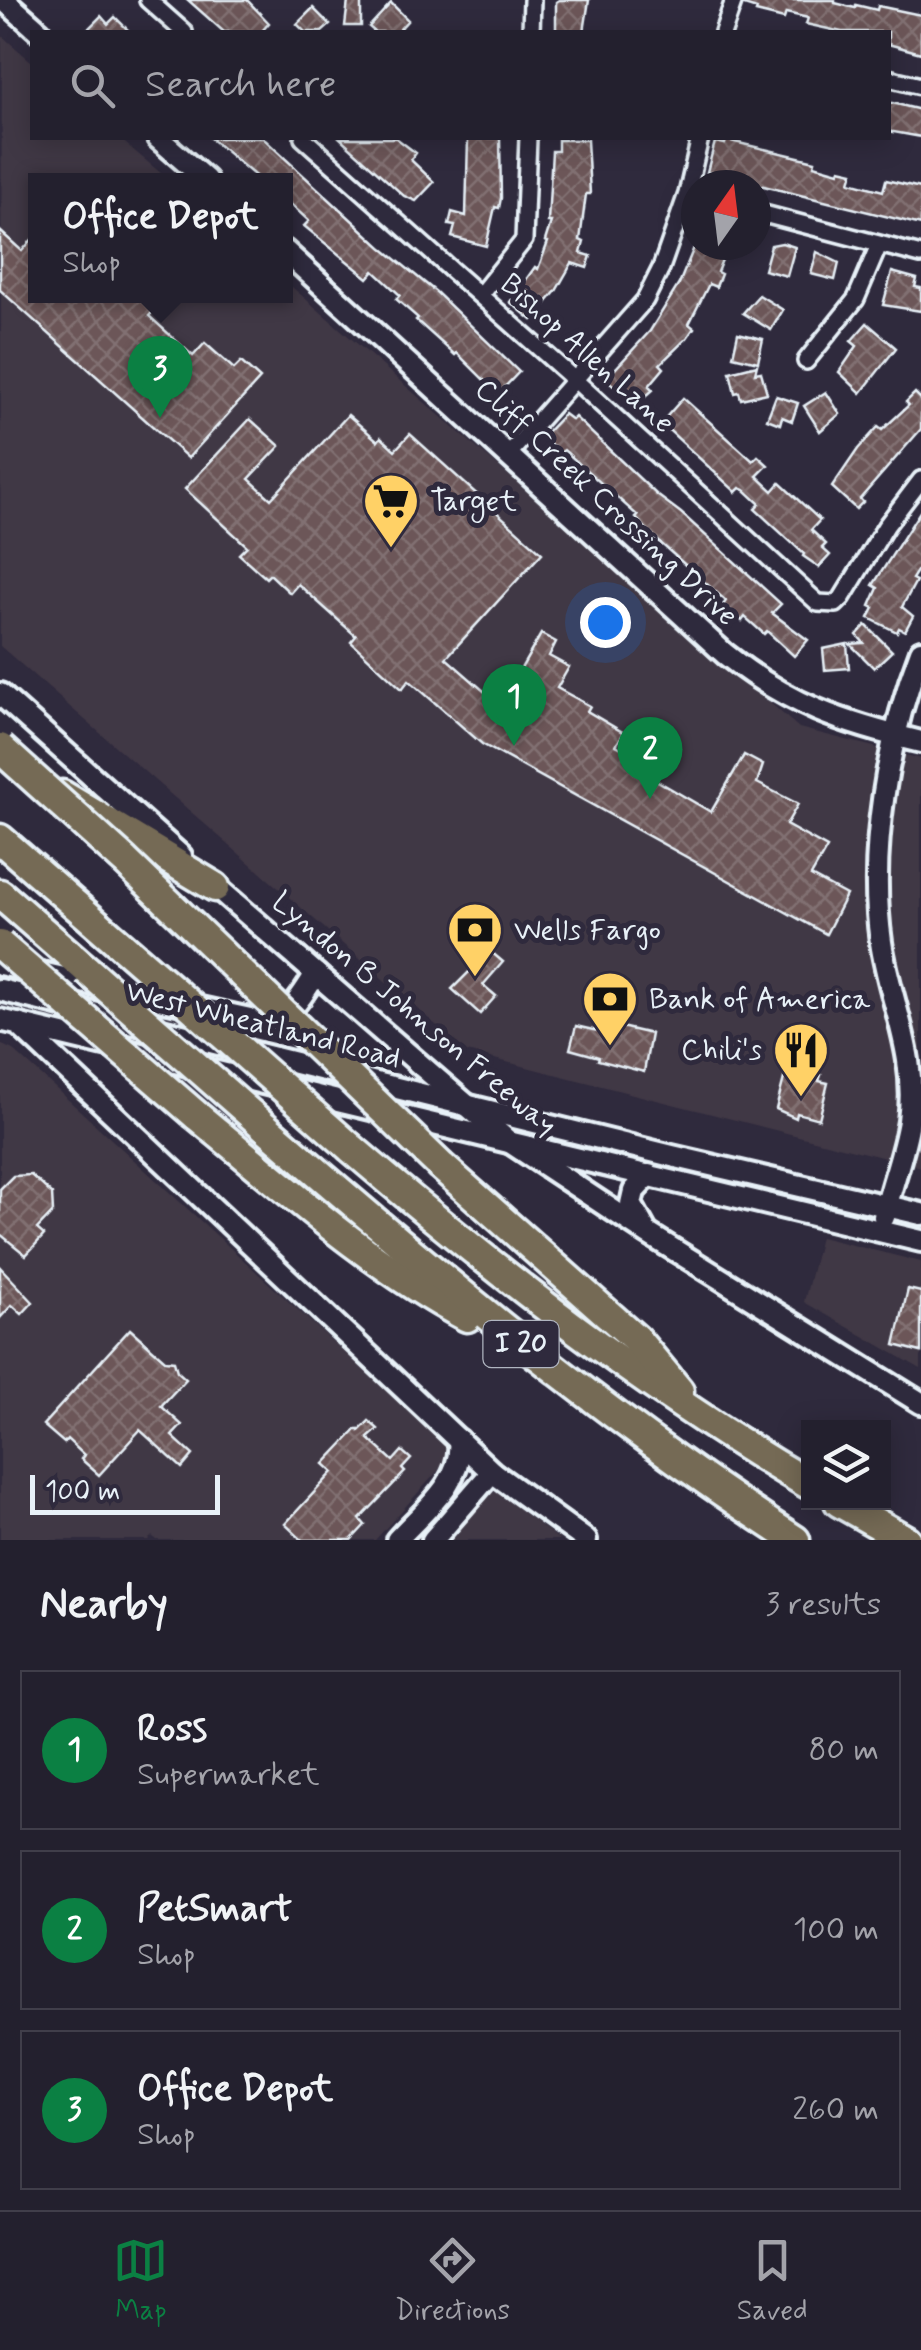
<!DOCTYPE html>
<style>
:root{--surface:#23202e;--page:#2f2d3a;--text:#f1f3f6;--muted:#a3a3aa;--line:#403e4a;--accent:#0b8043}
body{margin:0;font-family:Mynerve,sans-serif;background:var(--page);color:var(--text)}
.controls{position:absolute;right:30px;bottom:30px;display:grid;overflow:hidden;border-radius:0px;box-shadow:0 5px 25px #0003}
.controls button{width:90px;height:90px;display:grid;place-items:center;padding:0;border:0;border-bottom:2px solid var(--line);background:var(--surface);color:var(--text);font:50px sans-serif}
.compass{position:absolute;left:681px;top:170px;width:90px;height:90px;border-radius:50%;background:var(--surface);box-shadow:0 5px 25px #0003;rotate:14deg}
.scale{position:absolute;left:30px;bottom:25px;width:190px;box-sizing:border-box;padding-left:10px;border:5px solid #e8f1f8;border-top:0;font-size:28px;line-height:35px;white-space:nowrap;color:#e8f1f8;-webkit-text-stroke:8px #2f2a3d;paint-order:stroke}
.you{position:absolute;left:605px;top:622px;width:35px;height:35px;margin:-25px;border:8px solid #fff;border-radius:50%;background:#1a73e8;box-shadow:0 0 0 15px #1a73e833}
.badge{display:grid;place-items:center;width:65px;height:65px;border-radius:50%;background:var(--accent);color:#fff;font-size:32px;font-weight:700}
.pin{position:absolute;translate:-50% -82px;filter:drop-shadow(0 2px 5px #0008)}
.pin::after{content:'';position:absolute;top:52px;width:35px;height:30px;background:inherit;clip-path:polygon(0 0,100% 0,50% 100%)}
.popup{position:absolute;left:28px;top:173px;width:265px;height:130px;box-sizing:border-box;display:grid;place-content:center;border-radius:0px;background:var(--surface);filter:drop-shadow(0 2px 8px #0005);font-size:32px;white-space:nowrap;color:var(--muted)}
.popup b{font-size:38px;color:var(--text)}
.popup::after{content:'';position:absolute;left:50%;top:100%;margin-left:-20px;border:20px solid transparent;border-top-color:var(--surface)}
.list{margin:0;padding:0;list-style:none}
h2{display:flex;justify-content:space-between;align-items:center;height:130px;margin:0;padding:0 40px;font-size:42px}
h2 small{font-size:32px;font-weight:400;color:var(--muted)}
.list li{display:grid;grid-template-columns:65px 1fr auto;gap:30px;align-items:center;box-sizing:border-box;height:160px;margin:0 20px 20px;padding:0 20px;border:2px solid var(--line);border-radius:0px}
.list b{display:block;font-size:38px;white-space:nowrap}
.list p{margin:0;font-size:32px;white-space:nowrap;color:var(--muted)}
.list em{font-size:32px;font-style:normal;color:var(--muted)}
.icon{flex:none;width:55px;height:55px;fill:none;stroke:currentColor;stroke-width:2;stroke-linecap:round;stroke-linejoin:round}
.map{position:relative;flex:none;width:921px;height:1540px;overflow:hidden}
.search{position:absolute;background:var(--surface);box-shadow:0 5px 25px #0003;left:30px;right:30px;top:30px;height:110px;display:flex;align-items:center;gap:25px;box-sizing:border-box;padding:0 35px;border-radius:0px;color:var(--muted);font-size:38px}
.sheet{height:670px;background:var(--surface)}
nav{display:flex;justify-content:space-around;align-items:center;box-sizing:border-box;height:140px;border-top:2px solid var(--line);background:var(--surface);font-size:28px;color:var(--muted)}
nav a{display:grid;justify-items:center;gap:5px}
nav .on{color:var(--accent)}
.map>svg:first-child{display:block}
.built{fill:#413845}
.building{fill:url(#building-cross-hatch);stroke:#e8f1f8;stroke-width:2.5}
.lines{fill:none;stroke-linecap:round;stroke-linejoin:round}
.street-casing{stroke:#e8f1f8;stroke-width:22}
.secondary-casing{stroke:#e8f1f8;stroke-width:28}
.highway-casing{stroke:#e8f1f8;stroke-width:35}
.street{stroke:#2f2a3d;stroke-width:15}
.secondary{stroke:#2f2a3d;stroke-width:20}
.highway{stroke:#746b55;stroke-width:28}
.highway-bridge-casing{stroke:#e8f1f8;stroke-width:35;stroke-linecap:butt}
.highway-bridge{stroke:#746b55;stroke-width:28}
.labels{text-anchor:middle;dominant-baseline:central;stroke-width:10;stroke-linejoin:round;paint-order:stroke}
.shield{fill:#2f2a3d;stroke:#b0b5c0;stroke-width:2.5}
.shield-label{font-size:28px;font-weight:bold;fill:#e8f1f8}
.street-label{font-size:30px;fill:#e8f1f8;stroke:#2f2a3d}
.poi-label{font-size:30px;fill:#e8f1f8;stroke:#2f2a3d;text-anchor:start}
</style>
<div class="map">
<svg width="921" height="1540" viewBox="0 0 921 1540">
<defs>
<pattern id="building-cross-hatch" width="8" height="8" patternUnits="userSpaceOnUse" patternTransform="scale(2.5)"><rect width="8" height="8" fill="#6c5759"/><path d="M0 0l8 8M0 8l8-8" fill="none" stroke="#817072"/></pattern>
</defs>
<rect width="100%" height="100%" fill="#2f2a3d"/>
<filter id="ink" filterUnits="userSpaceOnUse"><feTurbulence type="fractalNoise" baseFrequency=".01" numOctaves="2"/><feDisplacementMap in="SourceGraphic" scale="20" xChannelSelector="R" yChannelSelector="G"/><feConvolveMatrix kernelMatrix="1 2 1 2 8 2 1 2 1" color-interpolation-filters="sRGB"/></filter>
<g filter="url(#ink)">
<g class="built">
<polygon points="2,36 32,62 32,138 119,138 169,180 35,180 35,296 285,296 285,281 799,728 921,759 921,1167 467,1052 0,646"/>
<polygon points="0,1044 13,1050 42,1076 447,1446 446,1462 375,1540 157,1540 152,1536 148,1540 0,1540"/>
<polygon points="820,1237 921,1262 921,1369 804,1302"/>
<polygon points="496,1492 560,1540 440,1540 483,1494"/>
</g>
<g class="building">
<polygon points="188,0 247,0 269,23 261,32 224,32"/>
<polygon points="559,0 589,0 584,32 556,32 556,2"/>
<polygon points="745,0 835,0 835,3 855,8 856,5 877,10 878,6 921,15 921,53 888,44 888,32 842,32 806,24 808,18 786,13 784,19 756,12 757,9 744,5"/>
<polygon points="348,1 361,1 361,26 345,26"/>
<polygon points="391,3 408,20 397,32 375,32 369,27"/>
<polygon points="313,8 330,25 322,32 305,32 297,24"/>
<polygon points="101,16 108,24 115,17 130,32 85,32"/>
<polygon points="888,102 921,110 921,137 888,131"/>
<polygon points="210,138 263,138 381,247 436,292 519,372 498,394 457,353 455,355 416,320 418,318 396,299 400,295 374,271 368,278 304,226 309,221 285,199 285,180 260,180"/>
<polygon points="340,138 396,138 416,153 411,160 434,182 416,201 404,196"/>
<polygon points="468,138 500,138 501,198 499,208 495,207 486,246 452,237 455,226 449,225 452,212 466,216"/>
<polygon points="558,140 587,140 590,194 586,194 580,240 584,242 581,253 591,256 587,268 572,263 556,291 532,320 510,302 535,267 538,269 548,242 545,241 551,222 548,222 552,151 558,151"/>
<polygon points="726,140 815,161 814,165 839,172 840,169 853,172 850,182 883,191 886,180 921,188 921,225 707,172 715,142 725,144"/>
<polygon points="0,231 22,251 35,236 35,296 147,296 158,306 149,316 193,356 205,343 234,369 241,362 260,379 188,458 0,290"/>
<polygon points="782,243 795,247 787,276 764,270 771,245"/>
<polygon points="695,245 728,245 717,272 721,274 716,287 709,284 689,324 694,328 687,338 660,364 664,368 649,386 653,390 636,405 606,379 650,331 679,284"/>
<polygon points="817,252 839,263 835,280 811,274"/>
<polygon points="892,272 917,279 915,287 921,288 921,311 883,305"/>
<polygon points="759,295 783,310 771,330 743,313"/>
<polygon points="867,323 896,348 861,393 839,372 857,346 851,341"/>
<polygon points="738,333 763,339 758,362 733,356"/>
<polygon points="757,365 755,373 761,372 767,393 741,399 739,392 735,393 730,372"/>
<polygon points="826,392 840,414 820,431 804,406"/>
<polygon points="915,393 921,399 921,429 860,499 863,502 856,509 832,487 858,449 878,427 882,430 909,405 906,402"/>
<polygon points="776,396 798,403 792,421 782,417 780,424 767,419"/>
<polygon points="683,398 753,461 758,456 768,465 757,476 773,491 780,483 820,520 811,530 826,544 822,548 830,555 819,567 803,556 804,554 755,509 760,504 745,490 740,488 736,492 661,423"/>
<polygon points="564,414 572,420 575,417 657,495 681,513 781,604 772,613 808,640 794,656 767,631 764,634 745,617 742,621 723,605 726,601 657,540 636,518 638,516 564,450 560,453 542,437"/>
<polygon points="348,415 378,441 381,437 395,450 410,434 542,553 446,658 500,705 541,634 556,642 549,656 569,667 557,688 590,706 587,711 624,733 616,745 637,756 632,766 711,812 744,755 763,765 757,783 798,804 786,825 827,848 811,876 846,895 826,934 482,744 409,680 402,689 351,642 356,636 298,584 290,593 270,574 266,578 239,554 247,546 185,489 250,419 280,446 249,479 271,499"/>
<polygon points="921,510 921,565 912,579 916,581 902,607 913,616 905,631 899,628 897,632 869,618 874,608 870,606 878,588 873,585"/>
<polygon points="866,625 892,651 874,668 850,644 864,643 857,635"/>
<polygon points="847,644 849,668 825,670 823,649"/>
<polygon points="490,951 503,962 483,985 496,996 480,1014 452,989"/>
<polygon points="608,1024 651,1034 644,1072 598,1060 599,1057 570,1049 576,1026 606,1033"/>
<polygon points="788,1063 810,1069 809,1072 821,1075 819,1081 828,1083 819,1119 797,1113 796,1118 776,1109"/>
<polygon points="31,1175 52,1194 53,1212 37,1229 44,1235 26,1255 0,1234 0,1189 13,1176"/>
<polygon points="0,1267 33,1302 22,1314 12,1305 0,1318"/>
<polygon points="908,1289 921,1292 921,1352 895,1345"/>
<polygon points="130,1329 165,1360 174,1361 177,1371 186,1379 161,1406 182,1425 172,1436 193,1455 182,1468 140,1430 99,1475 81,1459 84,1455 67,1439 64,1443 43,1425"/>
<polygon points="369,1421 378,1429 368,1438 393,1461 402,1451 411,1459 402,1469 405,1472 360,1519 365,1525 351,1540 302,1540 285,1524 333,1472 324,1464 357,1429 359,1431"/>
</g>
<g class="lines">
<g class="street-casing">
<g id="street">
<polyline points="148,0 184,32"/>
<polyline points="531,32 532,0"/>
<polyline points="723,32 734,0"/>
<polyline points="888,78 921,86"/>
<polyline points="303,138 576,381 818,603 836,604 842,598 886,526 921,480"/>
<polyline points="756,212 921,255"/>
<polyline points="480,295 524,240 528,138"/>
<polyline points="806,361 856,299 879,245"/>
<polyline points="509,454 645,300 661,268 687,194 700,138"/>
</g>
</g>
<g class="secondary-casing">
<g id="secondary">
<polyline points="4,0 40,32"/>
<polyline points="158,138 206,180"/>
<path d="M 285,251 L 725,654 C 789,705 842,723 921,742"/>
<polyline points="0,694 181,856"/>
<polyline points="207,879 508,1141 647,1233 921,1403"/>
<path d="M 0,964 L 259,1021 C 293,1018 298,1000 316,974"/>
<polyline points="0,990 672,1156 921,1214"/>
<polyline points="0,1020 921,1241"/>
<polyline points="18,1024 492,1472 586,1540"/>
<path d="M 884,1217 C 891,1185 904,1153 909,1121 C 918,1055 890,1003 881,942 C 868,851 888,736 921,651"/>
<polyline points="646,1231 631,1204 634,1191 649,1175"/>
<path d="M 397,1540 C 423,1511 464,1482 459,1440"/>
<polyline points="433,1540 492,1472"/>
</g>
</g>
<g class="highway-casing">
<g id="highway">
<polyline points="62,795 215,887"/>
<polyline points="0,839 175,992"/>
<polyline points="0,894 87,970"/>
<path d="M 196,1115 C 283,1186 368,1264 467,1317"/>
<path d="M 264,1126 C 434,1274 605,1418 795,1540"/>
<path d="M 351,1148 C 496,1272 644,1388 808,1484"/>
<polyline points="441,1166 636,1339 679,1391"/>
<polyline points="839,1502 906,1540"/>
</g>
</g>
<use href="#street" class="street"/>
<use href="#secondary" class="secondary"/>
<use href="#highway" class="highway"/>
<g class="highway-bridge-casing">
<g id="highway-bridge">
<polyline points="0,748 125,861 441,1166"/>
<polyline points="0,945 196,1115"/>
<polyline points="87,970 264,1126"/>
<polyline points="175,992 351,1148"/>
</g>
</g>
<use href="#highway-bridge" class="highway-bridge"/>
</g>
</g>
<defs>
<g id="supermarket-pin" transform="scale(2.875)"><path d="M0 17L-7.5 6A9.5 9.5 0 1 1 7.5 6Z" fill="#ffd166" stroke="#2f2a3d"/><path d="M-6-5.5h2.5l.6 2H6L4.5 2H-2.5L-4.4-4H-6ZM-1.5 3.2a1.3 1.3 0 1 0 .1 0ZM3 3.2a1.3 1.3 0 1 0 .1 0Z" fill="#111"/></g>
<g id="bank-pin" transform="scale(2.875)"><path d="M0 17L-7.5 6A9.5 9.5 0 1 1 7.5 6Z" fill="#ffd166" stroke="#2f2a3d"/><path d="M-6-4H6V4H-6ZM0-2.3a2.3 2.3 0 1 0 0 4.6a2.3 2.3 0 1 0 0-4.6Z" fill="#111"/></g>
<g id="restaurant-pin" transform="scale(2.875)"><path d="M0 17L-7.5 6A9.5 9.5 0 1 1 7.5 6Z" fill="#ffd166" stroke="#2f2a3d"/><path d="M-5-6h1v4h1v-4h1v4h1v-4h1v5L-1.5 .5V6h-2V.5L-5-1ZM5-6V6H3V1.5H1.5Q1.5-4 5-6Z" fill="#111"/></g>
</defs>
<g fill-rule="evenodd">
<use href="#supermarket-pin" x="391" y="501"/>
<use href="#bank-pin" x="475" y="930"/>
<use href="#bank-pin" x="610" y="999"/>
<use href="#restaurant-pin" x="801" y="1050"/>
</g>
<g class="labels">
<rect class="shield" x="483.5" y="1321" width="75" height="46" rx="8"/>
<g class="shield-label">
<text x="521" y="1344">I 20</text>
</g>
<g class="street-label">
<text transform="translate(587 354) rotate(42)">Bishop Allen Lane</text>
<text transform="translate(606 503) rotate(43)">Cliff Creek Crossing Drive</text>
<text transform="translate(414 1014) rotate(40)">Lyndon B Johnson Freeway</text>
<text transform="translate(263 1025) rotate(14)">West Wheatland Road</text>
</g>
<g class="poi-label">
<text x="430" y="501">Target</text>
<text x="514" y="930">Wells Fargo</text>
<text x="649" y="999">Bank of America</text>
<text x="762" y="1050" text-anchor="end">Chili's</text>
</g>
</g>
</svg>
<div class="controls">
<button><svg class="icon" aria-label="layers" viewBox="0 0 24 24"><path d="M12 4l9 5-9 5-9-5zM3 14l9 5 9-5"/></svg></button>
</div>
<svg class="compass" viewBox="-18 -18 36 36"><path d="M0-13l5 13h-10z" fill="#e53935"/><path d="M0 13l5-13h-10z" fill="#a3a3aa"/></svg>
<div class="scale">100 m</div>
<div class="you"></div>
<div class="pin badge" style="left:514px;top:746px">1</div>
<div class="pin badge" style="left:650px;top:799px">2</div>
<div class="pin badge" style="left:160px;top:418px">3</div>
<div class="popup"><b>Office Depot</b>Shop</div>
<div class="search"><svg class="icon" aria-label="search" viewBox="0 0 24 24"><circle cx="10" cy="10" r="6"/><path d="M15 15l6 6"/></svg>Search here</div>
</div>
<section class="sheet">
<h2>Nearby<small>3 results</small></h2>
<ul class="list">
<li><span class="badge">1</span><div><b>Ross</b><p>Supermarket</p></div><em>80 m</em></li>
<li><span class="badge">2</span><div><b>PetSmart</b><p>Shop</p></div><em>100 m</em></li>
<li><span class="badge">3</span><div><b>Office Depot</b><p>Shop</p></div><em>260 m</em></li>
</ul>
</section>
<nav>
<a class="on"><svg class="icon" aria-label="map" viewBox="0 0 24 24"><path d="M3 6l6-2 6 2 6-2v14l-6 2-6-2-6 2zM9 4v14M15 6v14"/></svg>Map</a>
<a><svg class="icon" aria-label="directions" viewBox="0 0 24 24"><path d="M12 3l9 9-9 9-9-9zM9 14v-3h6M13 9l2 2-2 2"/></svg>Directions</a>
<a><svg class="icon" aria-label="saved" viewBox="0 0 24 24"><path d="M7 4h10v16l-5-4-5 4z"/></svg>Saved</a>
</nav>
